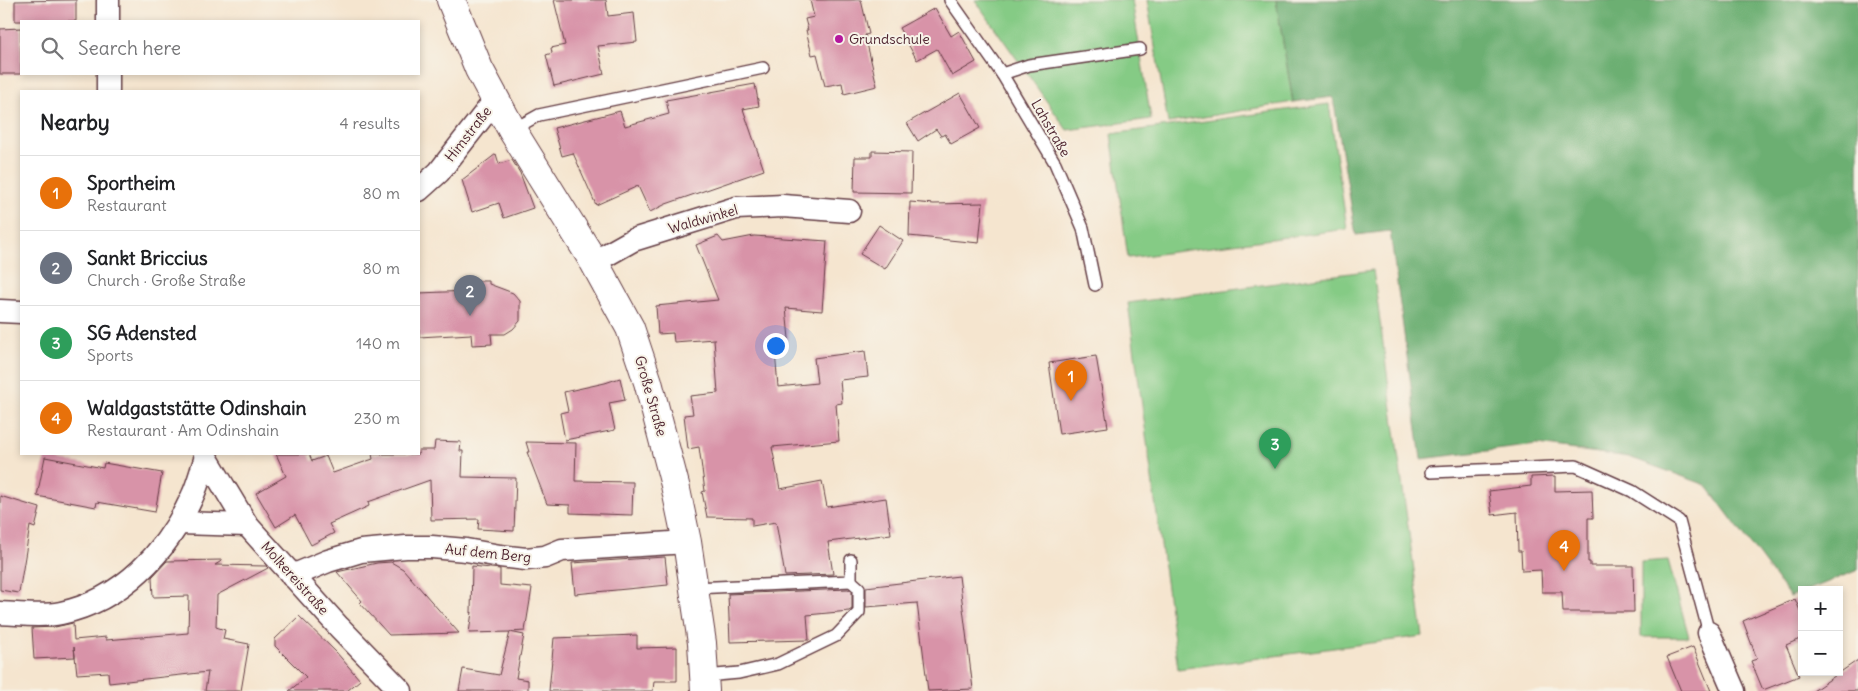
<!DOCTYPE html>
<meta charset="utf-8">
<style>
:root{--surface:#fff;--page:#f2f2f2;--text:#202124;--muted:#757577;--line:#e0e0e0;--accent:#111827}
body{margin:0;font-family:Delius,sans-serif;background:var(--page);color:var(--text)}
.controls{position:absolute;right:15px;bottom:15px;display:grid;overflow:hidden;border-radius:0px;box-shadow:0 2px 8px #0003}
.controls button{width:45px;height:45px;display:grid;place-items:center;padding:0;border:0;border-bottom:1px solid var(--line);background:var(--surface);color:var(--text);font:25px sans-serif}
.you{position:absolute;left:775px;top:345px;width:18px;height:18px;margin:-12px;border:4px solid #fff;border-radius:50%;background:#1a73e8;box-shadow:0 0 0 8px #1a73e833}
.badge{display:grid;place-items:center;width:32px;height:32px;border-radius:50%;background:var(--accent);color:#fff;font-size:16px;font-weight:700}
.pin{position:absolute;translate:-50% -41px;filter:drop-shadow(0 1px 2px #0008)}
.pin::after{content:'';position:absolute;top:26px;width:18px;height:15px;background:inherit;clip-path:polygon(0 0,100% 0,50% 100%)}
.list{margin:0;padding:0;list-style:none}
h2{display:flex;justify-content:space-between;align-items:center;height:65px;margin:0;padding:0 20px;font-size:21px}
h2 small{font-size:16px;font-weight:400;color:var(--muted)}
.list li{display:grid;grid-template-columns:32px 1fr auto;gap:15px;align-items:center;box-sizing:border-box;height:75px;padding:0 20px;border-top:1px solid var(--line)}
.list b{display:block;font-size:19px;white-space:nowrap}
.list p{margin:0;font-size:16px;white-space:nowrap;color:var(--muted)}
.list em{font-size:16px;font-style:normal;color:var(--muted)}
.icon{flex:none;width:28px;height:28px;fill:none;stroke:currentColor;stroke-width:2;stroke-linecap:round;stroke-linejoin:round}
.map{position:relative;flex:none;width:1858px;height:691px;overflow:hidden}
.search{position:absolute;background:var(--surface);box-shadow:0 2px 8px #0003;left:20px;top:20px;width:400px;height:55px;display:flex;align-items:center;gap:12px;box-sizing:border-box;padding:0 18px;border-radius:0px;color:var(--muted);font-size:19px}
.panel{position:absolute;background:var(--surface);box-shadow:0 2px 8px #0003;left:20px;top:90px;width:400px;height:365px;border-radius:0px}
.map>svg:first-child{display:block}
.green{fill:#85cb85;stroke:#687558}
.forest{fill:#6caf72;stroke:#5b674e}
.building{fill:#d893a8}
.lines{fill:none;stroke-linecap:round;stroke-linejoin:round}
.lane-casing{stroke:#643d44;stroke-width:14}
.street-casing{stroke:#643d44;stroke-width:25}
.secondary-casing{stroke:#643d44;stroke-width:30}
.lane{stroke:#fff;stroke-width:11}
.street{stroke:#fff;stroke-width:22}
.secondary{stroke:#fff;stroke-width:28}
.poi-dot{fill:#b5179e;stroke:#f7f3e8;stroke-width:2}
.labels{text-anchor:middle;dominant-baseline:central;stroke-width:4;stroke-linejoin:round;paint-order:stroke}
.poi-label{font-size:14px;fill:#4a1f2b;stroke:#f7f3e8;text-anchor:start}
.street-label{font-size:14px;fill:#4a1f2b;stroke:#f7f3e8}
</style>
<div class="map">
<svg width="1858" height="691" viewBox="0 0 1858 691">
<rect width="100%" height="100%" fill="#f7f3e8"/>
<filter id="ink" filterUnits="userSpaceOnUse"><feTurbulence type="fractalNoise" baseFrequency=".02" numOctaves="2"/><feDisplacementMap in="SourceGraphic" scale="10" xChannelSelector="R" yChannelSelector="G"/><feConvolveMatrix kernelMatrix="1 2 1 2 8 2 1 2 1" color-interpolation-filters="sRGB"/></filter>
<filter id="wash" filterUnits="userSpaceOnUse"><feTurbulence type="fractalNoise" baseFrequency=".0096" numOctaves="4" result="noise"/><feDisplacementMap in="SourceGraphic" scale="20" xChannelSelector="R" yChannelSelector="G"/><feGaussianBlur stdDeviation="1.12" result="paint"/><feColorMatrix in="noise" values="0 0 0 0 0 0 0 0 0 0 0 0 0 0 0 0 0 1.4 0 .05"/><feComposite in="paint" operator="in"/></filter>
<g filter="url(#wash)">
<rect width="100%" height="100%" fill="#f5e5cf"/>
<g class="green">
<polygon points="975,0 1132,0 1151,119 1067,130"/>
<polygon points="1147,0 1276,0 1293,102 1168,123"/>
<polygon points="1329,104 1347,229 1128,258 1111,134"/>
<polygon points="1373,270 1423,636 1178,669 1128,303"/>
<polygon points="1668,560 1689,637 1641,637 1641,562"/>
</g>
<polygon class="forest" points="1276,0 1858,0 1858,570 1808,590 1802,590 1802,592 1790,597 1706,485 1629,457 1537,445 1421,459 1390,231 1356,235 1333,97 1293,102"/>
<g id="blocks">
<g class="building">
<polygon points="76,0 76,21 15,21 15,1"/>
<polygon points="554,0 606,0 608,16 634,13 637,42 598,46 604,74 554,86 546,55 552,53 551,48 565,45"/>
<polygon points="810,0 861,0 869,34 865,35 877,86 844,94 842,83 825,86 817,54 812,55 806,30 808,30 805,19 814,17"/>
<polygon points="935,8 951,36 959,31 976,62 952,76 937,49 917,60 899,28"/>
<polygon points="21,28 21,74 0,74 0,29"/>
<polygon points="755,84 759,106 743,109 764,170 666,204 650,212 638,186 596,205 573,153 562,156 554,128 620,111 625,126 669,114 666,100"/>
<polygon points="960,93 980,128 951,144 945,134 941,136 936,129 918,141 907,123"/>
<polygon points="872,151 912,152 911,193 854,192 855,157 872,157"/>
<polygon points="496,154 499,164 512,160 520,173 533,208 504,218 499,203 472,212 462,180"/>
<polygon points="910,202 934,204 983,203 979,243 909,236"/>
<polygon points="879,225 903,241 885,269 860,254"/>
<polygon points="718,236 723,242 754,236 827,241 822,311 786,308 789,339 774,340 778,387 817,383 814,358 865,351 868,377 840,380 842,403 836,404 839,441 772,447 780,489 822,481 827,507 886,498 891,534 828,542 833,574 785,576 776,522 752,526 752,518 707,517 702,492 705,491 699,447 688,449 684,415 693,414 690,396 718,393 714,339 674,342 673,333 658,334 656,306 718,300 696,245"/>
<polygon points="469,281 489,281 489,284 513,293 520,301 520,321 513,329 505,334 491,334 492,344 472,345 471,334 419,337 419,293 470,291"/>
<polygon points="1096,356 1108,427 1059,434 1049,363"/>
<polygon points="620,378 625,400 609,403 615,430 565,440 560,413 568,411 564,392 605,383"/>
<polygon points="435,441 461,442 460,451 463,451 462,477 516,478 514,531 478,529 479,519 431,520 430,480 368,502 369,506 329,524 334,533 311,545 295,515 276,527 256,493 286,476 276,454 309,454 312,461 326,456 333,473 373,459 372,454 419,454 419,450 434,450"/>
<polygon points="526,442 576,443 575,481 633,482 632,515 570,513 570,505 547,504 527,452 529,452"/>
<polygon points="45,457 103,468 104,463 162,473 155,512 97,502 96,507 37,496"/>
<polygon points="1555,476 1555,491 1592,490 1593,518 1588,518 1588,562 1590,562 1590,566 1633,566 1634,612 1563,612 1562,592 1542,592 1541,570 1522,571 1521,551 1518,551 1517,512 1492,515 1489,491 1531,486 1531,477"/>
<polygon points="0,496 40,508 35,528 30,526 19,593 0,590"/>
<polygon points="665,557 668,585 575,594 572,563"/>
<polygon points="223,560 215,565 266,566 268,568 217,595 216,627 225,630 223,639 249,644 241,691 205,691 208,672 109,683 108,672 77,674 74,647 75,657 34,659 32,628 55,627 73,623 74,640 106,637 106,640 188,633 189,596 153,597 152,577 167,561"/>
<polygon points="391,562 403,569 459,633 389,635 360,603 362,601 337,572 377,563"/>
<polygon points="472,566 500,569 500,585 532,588 525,631 510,632 524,635 516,678 528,680 528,691 459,691 463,669 499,675 510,632 469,633 472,612 471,613"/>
<polygon points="959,576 973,689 928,691 917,603 866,607 866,587"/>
<polygon points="848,589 852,591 852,609 849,611 807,615 809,640 730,642 728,594"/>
<polygon points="1795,599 1802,615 1802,638 1786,645 1799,676 1763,690 1751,661 1757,659 1743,621"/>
<polygon points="299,616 336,652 360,680 347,691 289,691 306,677 275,646 275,639"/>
<polygon points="637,635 637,648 677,647 677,681 654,681 653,691 549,691 554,638"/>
<polygon points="1693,647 1711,691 1681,691 1667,657"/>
<polygon points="1858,660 1858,691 1813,691"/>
</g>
</g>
</g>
<g filter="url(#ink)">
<use href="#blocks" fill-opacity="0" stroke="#643d44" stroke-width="1"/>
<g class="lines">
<g class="lane-casing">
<g id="lane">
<polyline points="950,0 1002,74 1055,163 1083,228 1095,285"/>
<polyline points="1002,74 1029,65 1140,49"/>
<polyline points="512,130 539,115 763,68"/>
<polyline points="1431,472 1576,466 1632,491 1679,521 1709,633"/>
<polyline points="694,588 851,581 851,560"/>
<polyline points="705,676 739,673 778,664 836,636 859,612 859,588 851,581"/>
</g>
</g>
<g class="street-casing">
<g id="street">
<polyline points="108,21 108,0"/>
<polyline points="108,91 108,74"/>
<polyline points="419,190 439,172 496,99"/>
<polyline points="594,262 633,240 736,208 783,206 849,211"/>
<polyline points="0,311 21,312"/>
<polyline points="205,454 206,457 247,525 339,627 401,691"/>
<polyline points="179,523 247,525"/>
<polyline points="292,576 328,561 361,551 406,547 432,547 466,550 500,556 526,559 545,557 562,550 687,542"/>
<path d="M 0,613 C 20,614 42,617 61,613 C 122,600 167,552 192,497 C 198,485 201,471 206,457"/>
<polyline points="1709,633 1734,691"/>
</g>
</g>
<g class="secondary-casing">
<polyline id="secondary" points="451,0 479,69 512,130 594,262 630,328 648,382 675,485 687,542 702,643 705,691"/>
</g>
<use href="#lane" class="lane"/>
<use href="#street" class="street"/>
<use href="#secondary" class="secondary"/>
</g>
</g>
<circle class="poi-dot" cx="839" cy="39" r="5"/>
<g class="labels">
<g class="poi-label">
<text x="849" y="39">Grundschule</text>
</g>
<g class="street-label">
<text transform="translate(1051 128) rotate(60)">Lahstraße</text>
<text transform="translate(468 134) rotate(-52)">Himstraße</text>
<text transform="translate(703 219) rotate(-16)">Waldwinkel</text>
<text transform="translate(651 396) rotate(74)">Große Straße</text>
<text transform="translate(488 553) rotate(6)">Auf dem Berg</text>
<text transform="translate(295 578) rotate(48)">Molkereistraße</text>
</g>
</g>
</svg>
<div class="controls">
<button>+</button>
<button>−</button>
</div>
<div class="you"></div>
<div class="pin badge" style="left:1071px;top:401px;background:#e8710a">1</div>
<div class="pin badge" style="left:470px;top:316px;background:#6b7280">2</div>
<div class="pin badge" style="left:1275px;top:469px;background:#2e9e5b">3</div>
<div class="pin badge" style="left:1564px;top:571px;background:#e8710a">4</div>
<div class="search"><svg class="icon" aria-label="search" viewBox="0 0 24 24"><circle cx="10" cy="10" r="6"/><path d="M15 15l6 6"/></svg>Search here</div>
<section class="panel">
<h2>Nearby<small>4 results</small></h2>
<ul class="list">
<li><span class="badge" style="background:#e8710a">1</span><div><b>Sportheim</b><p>Restaurant</p></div><em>80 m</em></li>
<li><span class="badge" style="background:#6b7280">2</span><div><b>Sankt Briccius</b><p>Church · Große Straße</p></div><em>80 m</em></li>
<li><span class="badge" style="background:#2e9e5b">3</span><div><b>SG Adensted</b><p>Sports</p></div><em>140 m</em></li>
<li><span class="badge" style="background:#e8710a">4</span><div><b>Waldgaststätte Odinshain</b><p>Restaurant · Am Odinshain</p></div><em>230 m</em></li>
</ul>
</section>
</div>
